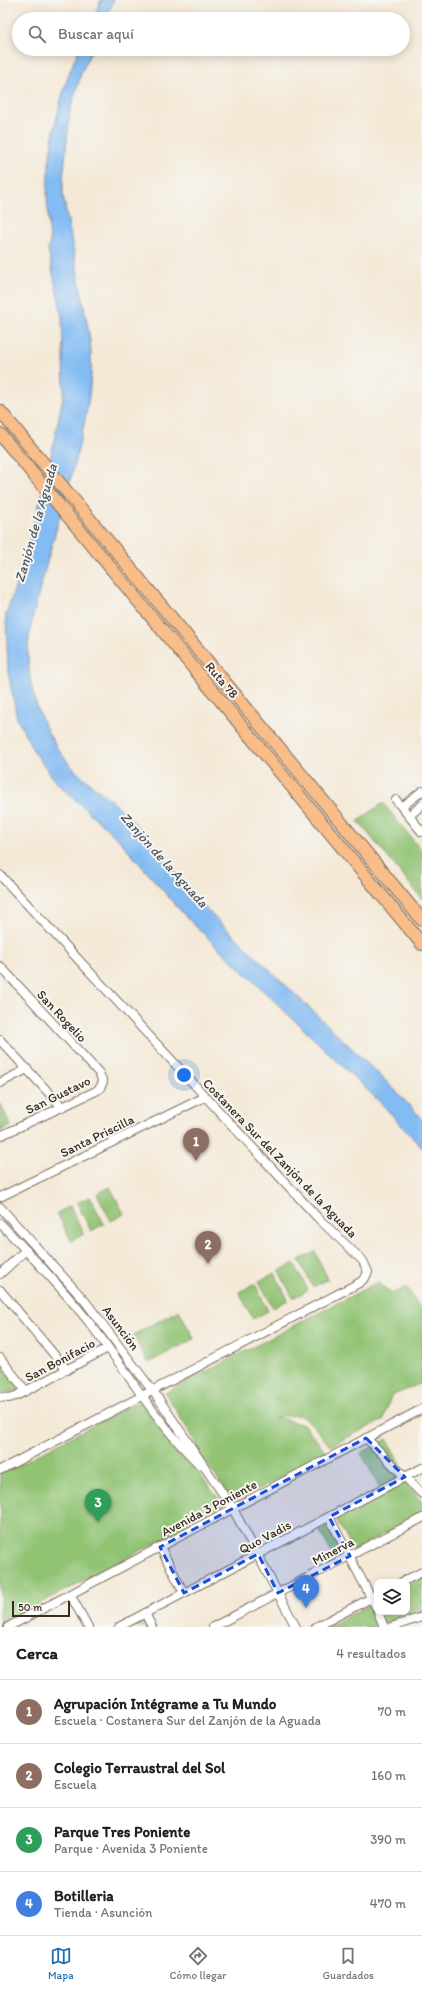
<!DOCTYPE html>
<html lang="es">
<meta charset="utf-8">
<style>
:root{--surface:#fff;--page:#f2f2f2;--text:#202124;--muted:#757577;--line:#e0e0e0;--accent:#1f6fb2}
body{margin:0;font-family:Itim,sans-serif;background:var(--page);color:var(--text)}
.controls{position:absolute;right:12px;bottom:12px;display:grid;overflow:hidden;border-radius:8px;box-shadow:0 2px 10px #0003}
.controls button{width:36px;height:36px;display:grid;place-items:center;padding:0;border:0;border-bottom:1px solid var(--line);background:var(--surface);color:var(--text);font:20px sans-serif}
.scale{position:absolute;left:12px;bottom:10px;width:58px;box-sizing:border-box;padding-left:4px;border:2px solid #3b2a1e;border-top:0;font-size:11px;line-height:14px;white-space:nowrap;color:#3b2a1e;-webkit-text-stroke:3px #f6f6f2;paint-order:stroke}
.you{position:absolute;left:184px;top:1075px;width:14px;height:14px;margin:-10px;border:3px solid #fff;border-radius:50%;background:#1a73e8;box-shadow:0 0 0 6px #1a73e833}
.badge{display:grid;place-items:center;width:26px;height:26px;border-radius:50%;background:var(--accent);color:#fff;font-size:13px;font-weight:700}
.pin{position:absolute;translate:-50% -33px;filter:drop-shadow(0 1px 2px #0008)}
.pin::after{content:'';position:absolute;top:21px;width:14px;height:12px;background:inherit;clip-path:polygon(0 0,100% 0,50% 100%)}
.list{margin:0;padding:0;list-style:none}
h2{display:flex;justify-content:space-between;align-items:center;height:52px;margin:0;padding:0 16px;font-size:17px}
h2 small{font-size:13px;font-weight:400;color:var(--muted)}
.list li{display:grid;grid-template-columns:26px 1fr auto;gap:12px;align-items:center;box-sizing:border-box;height:64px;padding:0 16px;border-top:1px solid var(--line)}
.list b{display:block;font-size:15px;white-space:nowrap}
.list p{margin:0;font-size:13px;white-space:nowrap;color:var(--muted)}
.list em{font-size:13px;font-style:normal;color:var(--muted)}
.icon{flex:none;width:22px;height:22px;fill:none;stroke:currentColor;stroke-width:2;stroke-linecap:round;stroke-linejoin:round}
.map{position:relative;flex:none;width:422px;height:1627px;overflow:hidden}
.search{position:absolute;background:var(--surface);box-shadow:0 2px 10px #0003;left:12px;right:12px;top:12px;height:44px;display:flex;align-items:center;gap:10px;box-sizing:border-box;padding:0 14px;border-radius:22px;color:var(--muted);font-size:15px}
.sheet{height:308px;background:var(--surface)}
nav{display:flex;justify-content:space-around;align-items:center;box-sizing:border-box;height:56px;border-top:1px solid var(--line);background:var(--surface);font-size:11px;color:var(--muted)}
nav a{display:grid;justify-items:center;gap:2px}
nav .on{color:var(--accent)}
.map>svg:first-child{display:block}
.green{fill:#91c373;stroke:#667648}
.water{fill:#83bbf3;stroke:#5f7288}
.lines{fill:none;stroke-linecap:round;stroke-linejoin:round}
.minor-casing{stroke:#7c6d5f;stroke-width:10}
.highway-casing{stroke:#7c6d5f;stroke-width:14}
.minor{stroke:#fff;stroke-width:8}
.highway{stroke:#f8bd89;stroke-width:12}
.marked{fill:#1d4ed8;fill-opacity:0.2;stroke:#1d4ed8;stroke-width:3;stroke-dasharray:8 5;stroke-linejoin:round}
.labels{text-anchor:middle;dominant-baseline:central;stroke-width:4;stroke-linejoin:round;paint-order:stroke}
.street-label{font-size:13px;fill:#3b2a1e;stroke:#f6f6f2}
.water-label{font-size:14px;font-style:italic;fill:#51565e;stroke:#f6f6f2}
</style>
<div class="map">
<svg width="422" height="1627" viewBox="0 0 422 1627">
<rect width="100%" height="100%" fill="#f6f6f2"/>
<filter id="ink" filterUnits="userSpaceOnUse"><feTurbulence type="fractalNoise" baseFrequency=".025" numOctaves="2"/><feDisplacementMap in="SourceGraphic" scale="8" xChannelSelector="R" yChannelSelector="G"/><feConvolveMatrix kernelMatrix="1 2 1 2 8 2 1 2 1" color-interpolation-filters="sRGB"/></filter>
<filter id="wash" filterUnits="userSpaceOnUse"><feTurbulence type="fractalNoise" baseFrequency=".012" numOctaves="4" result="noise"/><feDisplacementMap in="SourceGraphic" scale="16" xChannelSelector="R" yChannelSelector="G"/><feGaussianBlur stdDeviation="0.9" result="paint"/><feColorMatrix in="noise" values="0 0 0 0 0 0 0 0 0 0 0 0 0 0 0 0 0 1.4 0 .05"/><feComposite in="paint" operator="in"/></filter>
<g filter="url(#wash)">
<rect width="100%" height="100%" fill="#f4e9d7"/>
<g class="green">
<polygon points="383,803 422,851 422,899 358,821"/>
<polygon points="0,1103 11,1126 1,1131 0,1130"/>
<polygon points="110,1187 124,1214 111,1221 97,1194"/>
<polygon points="90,1197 104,1224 91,1231 77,1203"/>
<polygon points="70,1206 84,1234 71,1241 57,1213"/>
<polygon points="315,1252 328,1279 313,1287 299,1260"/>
<polygon points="294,1263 308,1290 293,1298 279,1271"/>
<polygon points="275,1273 288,1300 273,1308 259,1281"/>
<polygon points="378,1282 392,1294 406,1287 422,1310 422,1383 391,1396 383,1420 330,1446 313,1425 300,1415 275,1417 304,1425 328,1454 244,1497 233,1500 200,1455 192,1436 165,1393"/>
<polygon points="255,1284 268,1311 253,1319 239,1292"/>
<polygon points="179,1310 194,1339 148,1363 133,1335"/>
<polygon points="0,1362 19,1385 19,1389 8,1393 0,1392"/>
<polygon points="140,1401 143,1401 225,1507 0,1624 0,1474"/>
<polygon points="387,1439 406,1475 380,1488 361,1453"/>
<polygon points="405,1482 422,1502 422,1513 353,1550 336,1519"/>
<polygon points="328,1525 345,1556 336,1561 319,1530"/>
<polygon points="422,1577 422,1611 375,1627 327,1627 377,1601 377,1612 407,1612 407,1585"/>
<polygon points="144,1617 149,1627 125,1627"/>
</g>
<g class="water">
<polygon points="101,0 114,0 105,19 93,19"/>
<path d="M 79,49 L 92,49 L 81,74 L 70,111 L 63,179 L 63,195 L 89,333 C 97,385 82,435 69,485 C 56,530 43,574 32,620 C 31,630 28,640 28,650 C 27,695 47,744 80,775 C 95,788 112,800 126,814 C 155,844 177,879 206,909 L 390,1085 L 422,1119 L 422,1148 L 380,1102 L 186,917 L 119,840 L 57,783 L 34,752 L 17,718 L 8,672 L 6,615 L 27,550 L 46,479 L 64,393 L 62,317 L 48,249 L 50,242 C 49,226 47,209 47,193 C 49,144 59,94 79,49 Z"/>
</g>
</g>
<g filter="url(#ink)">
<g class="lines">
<g class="minor-casing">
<g id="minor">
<polyline points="396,800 422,832"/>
<polyline points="402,807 422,791"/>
<polyline points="409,816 422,805"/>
<polyline points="0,875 318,1218 363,1261 368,1272 365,1278 359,1283 0,1470"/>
<polyline points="0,966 99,1073 103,1082 100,1088 96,1091 0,1136"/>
<polyline points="0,1040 62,1107"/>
<polyline points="0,1083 27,1069"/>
<polyline points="0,1197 205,1097"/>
<polyline points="0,1207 85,1301 158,1398 233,1509 296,1627"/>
<path d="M 0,1223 C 33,1258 66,1292 95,1330 C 129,1374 158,1425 199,1464"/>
<polyline points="0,1274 26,1250"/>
<polyline points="0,1290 67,1370"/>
<polyline points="0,1358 26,1391"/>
<polyline points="0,1397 9,1398 16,1396 108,1348"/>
<polyline points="366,1438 422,1494"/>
<polyline points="329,1517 377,1609"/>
<polyline points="160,1547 184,1593"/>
<polyline points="402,1582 422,1572"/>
<polyline points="70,1594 88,1627"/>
<polyline points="378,1612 384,1627"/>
<polyline points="145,1613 152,1627"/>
<polyline points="8,1627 422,1409"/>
<polyline points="119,1627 422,1468"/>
<polyline points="213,1627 422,1518"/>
<polyline points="316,1627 377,1595"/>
<polyline points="391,1627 422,1617"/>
</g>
</g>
<g class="highway-casing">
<g id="highway">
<polyline points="0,411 422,920"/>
<polyline points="0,434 422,944"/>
</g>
</g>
<use href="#minor" class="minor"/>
<use href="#highway" class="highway"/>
</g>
</g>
<path class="marked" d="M 366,1438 L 405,1477 L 329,1517 L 350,1556 L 278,1593 L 258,1554 L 184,1593 L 160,1547 Z"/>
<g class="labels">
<g class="street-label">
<text transform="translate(222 680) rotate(50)">Ruta 78</text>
<text transform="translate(62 1016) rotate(47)">San Rogelio</text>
<text transform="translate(58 1095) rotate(-26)">San Gustavo</text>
<text transform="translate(97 1136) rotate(-26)">Santa Priscilla</text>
<text transform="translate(280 1158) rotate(46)">Costanera Sur del Zanjón de la Aguada</text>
<text transform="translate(121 1328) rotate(53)">Asunción</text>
<text transform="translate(60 1360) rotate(-28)">San Bonifacio</text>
<text transform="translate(209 1508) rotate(-28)">Avenida 3 Poniente</text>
<text transform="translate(265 1537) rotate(-28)">Quo Vadis</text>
<text transform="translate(333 1551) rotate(-28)">Minerva</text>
</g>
<g class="water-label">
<text transform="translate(36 523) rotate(-74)">Zanjón de la Aguada</text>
<text transform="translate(164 860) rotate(48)">Zanjón de la Aguada</text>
</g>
</g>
</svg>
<div class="controls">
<button><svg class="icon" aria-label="layers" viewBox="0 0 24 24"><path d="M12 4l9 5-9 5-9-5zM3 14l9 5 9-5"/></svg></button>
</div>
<div class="scale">50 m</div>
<div class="you"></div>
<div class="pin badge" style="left:196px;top:1161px;background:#8d6e63">1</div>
<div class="pin badge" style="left:208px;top:1264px;background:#8d6e63">2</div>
<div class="pin badge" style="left:98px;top:1522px;background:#2e9e5b">3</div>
<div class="pin badge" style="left:306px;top:1608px;background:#3f7fe0">4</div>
<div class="search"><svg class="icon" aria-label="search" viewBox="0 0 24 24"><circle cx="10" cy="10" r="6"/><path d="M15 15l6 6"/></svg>Buscar aquí</div>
</div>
<section class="sheet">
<h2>Cerca<small>4 resultados</small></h2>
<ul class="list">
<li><span class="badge" style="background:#8d6e63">1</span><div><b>Agrupación Intégrame a Tu Mundo</b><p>Escuela · Costanera Sur del Zanjón de la Aguada</p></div><em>70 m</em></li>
<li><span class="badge" style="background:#8d6e63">2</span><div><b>Colegio Terraustral del Sol</b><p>Escuela</p></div><em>160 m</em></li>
<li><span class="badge" style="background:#2e9e5b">3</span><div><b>Parque Tres Poniente</b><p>Parque · Avenida 3 Poniente</p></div><em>390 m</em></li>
<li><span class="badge" style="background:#3f7fe0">4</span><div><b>Botilleria</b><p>Tienda · Asunción</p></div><em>470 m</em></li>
</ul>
</section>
<nav>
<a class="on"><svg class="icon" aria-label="map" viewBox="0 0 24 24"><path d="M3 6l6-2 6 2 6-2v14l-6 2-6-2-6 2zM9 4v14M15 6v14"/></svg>Mapa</a>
<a><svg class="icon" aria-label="directions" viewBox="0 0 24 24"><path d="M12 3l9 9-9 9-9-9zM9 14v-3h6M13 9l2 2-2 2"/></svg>Cómo llegar</a>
<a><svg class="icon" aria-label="saved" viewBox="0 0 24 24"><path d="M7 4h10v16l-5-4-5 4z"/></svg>Guardados</a>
</nav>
